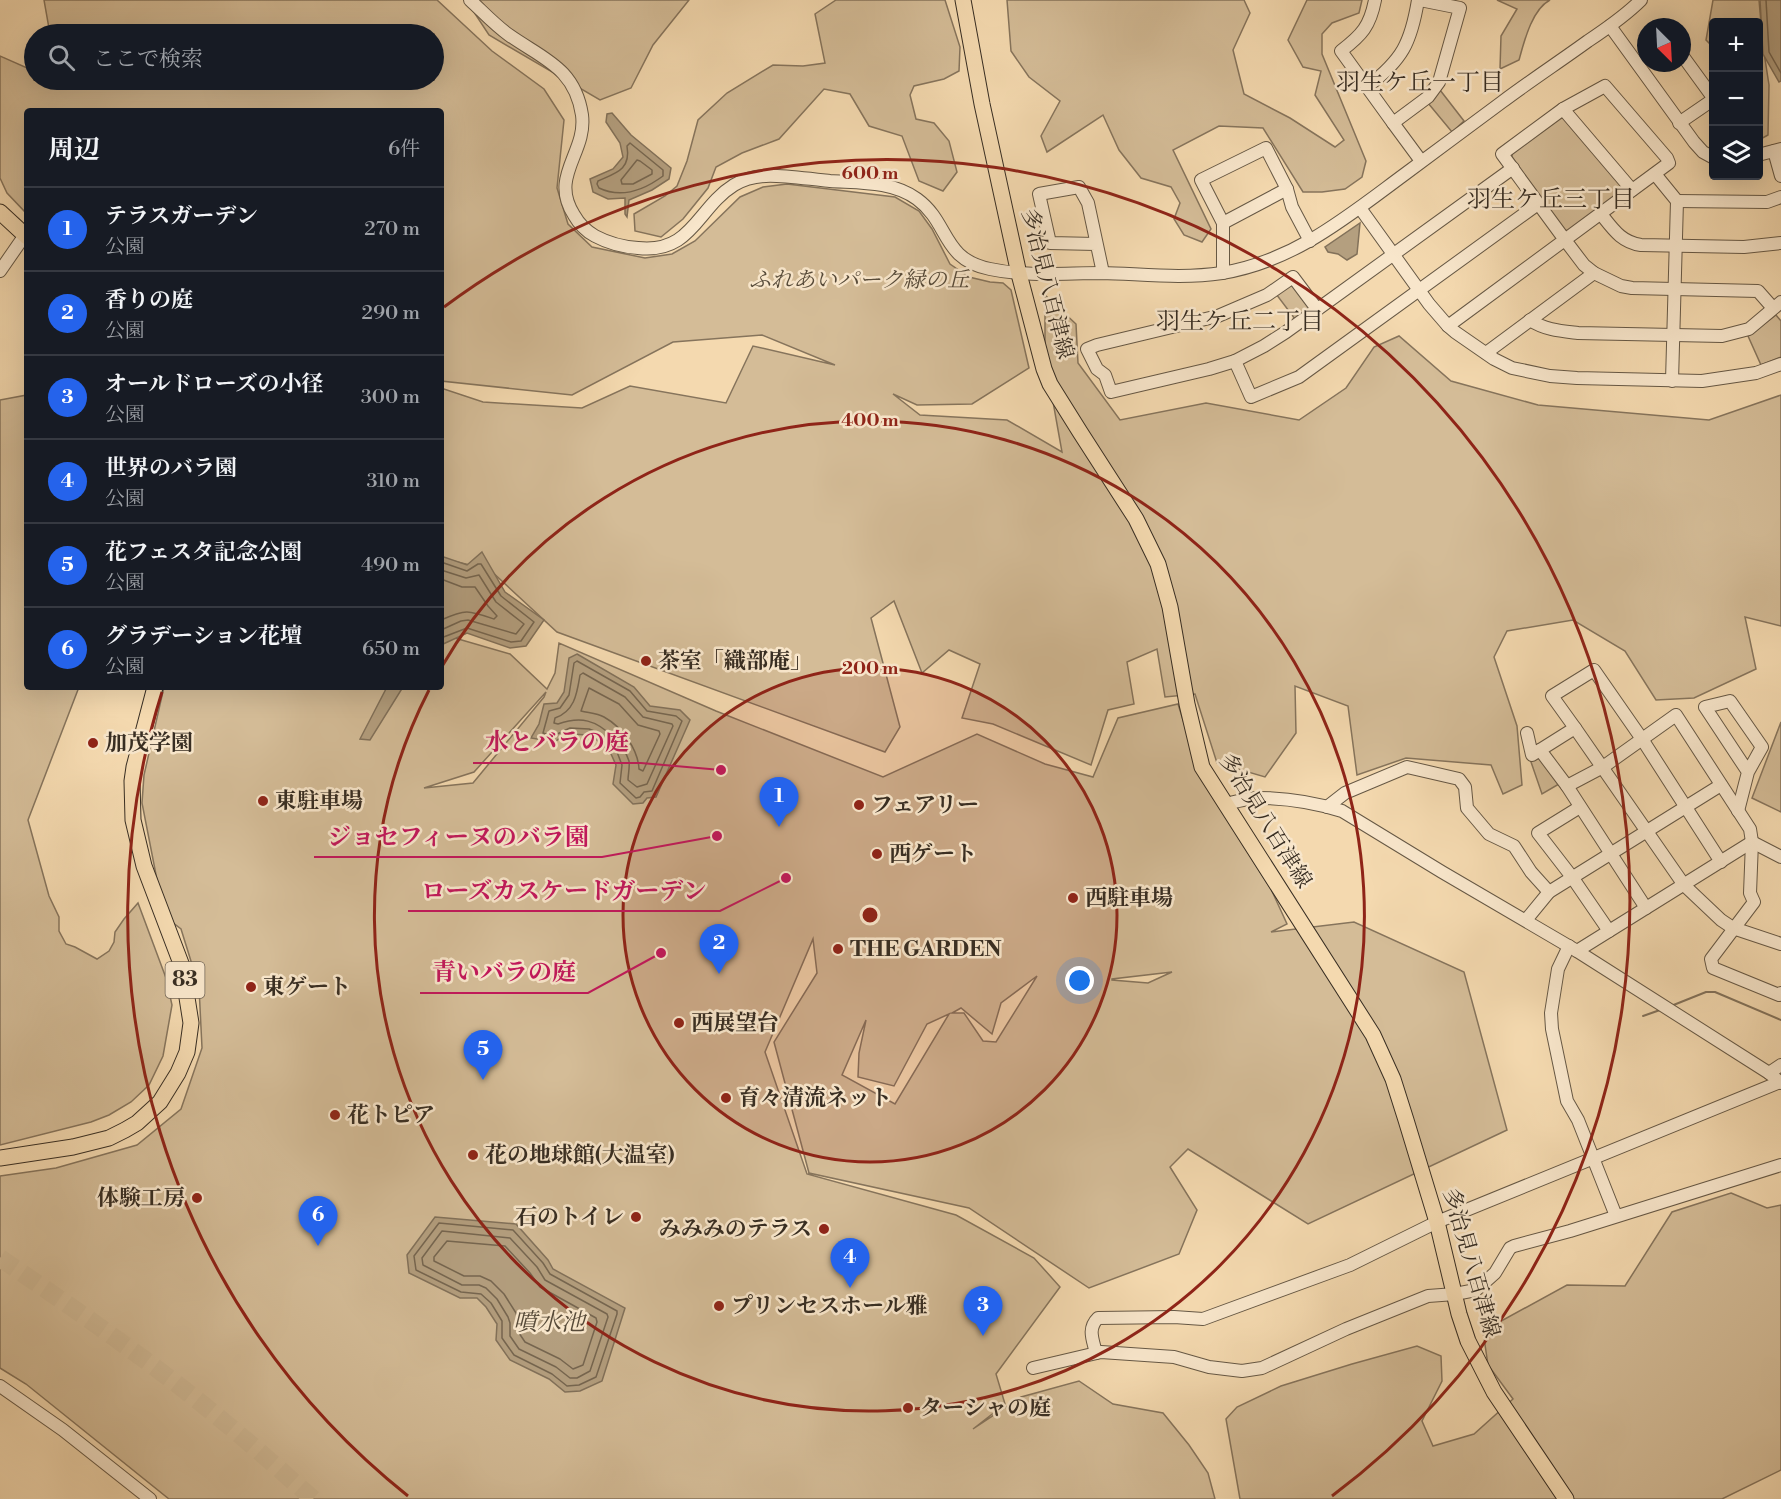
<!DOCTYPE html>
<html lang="ja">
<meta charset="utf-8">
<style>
:root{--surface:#171b24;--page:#20242c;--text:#f1f3f6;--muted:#9ea1a6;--line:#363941;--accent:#2563eb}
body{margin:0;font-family:"Libre Bodoni","Noto Serif JP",serif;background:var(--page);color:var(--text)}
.controls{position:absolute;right:18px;top:18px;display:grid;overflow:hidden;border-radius:6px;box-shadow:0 6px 24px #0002}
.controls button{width:54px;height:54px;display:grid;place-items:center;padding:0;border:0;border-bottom:2px solid var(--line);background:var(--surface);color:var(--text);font:30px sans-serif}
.compass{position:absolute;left:1637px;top:18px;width:54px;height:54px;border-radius:50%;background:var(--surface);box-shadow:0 6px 24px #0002;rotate:156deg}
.you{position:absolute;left:1080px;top:981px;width:21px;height:21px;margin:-15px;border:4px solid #fff;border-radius:50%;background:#1a73e8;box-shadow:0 0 0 9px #1a73e833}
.badge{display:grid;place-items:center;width:39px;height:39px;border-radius:50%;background:var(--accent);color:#fff;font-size:20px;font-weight:700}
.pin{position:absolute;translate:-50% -50px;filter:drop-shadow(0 2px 3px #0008)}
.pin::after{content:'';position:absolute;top:32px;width:21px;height:18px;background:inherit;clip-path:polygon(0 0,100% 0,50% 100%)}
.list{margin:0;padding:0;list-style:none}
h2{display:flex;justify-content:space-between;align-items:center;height:78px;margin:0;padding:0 24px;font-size:26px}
h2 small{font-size:20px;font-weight:400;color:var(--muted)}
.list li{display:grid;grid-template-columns:39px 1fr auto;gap:18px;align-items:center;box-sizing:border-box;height:84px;padding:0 24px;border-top:2px solid var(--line)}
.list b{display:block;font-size:22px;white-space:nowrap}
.list p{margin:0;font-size:20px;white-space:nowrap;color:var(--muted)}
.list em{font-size:20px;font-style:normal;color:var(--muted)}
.icon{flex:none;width:33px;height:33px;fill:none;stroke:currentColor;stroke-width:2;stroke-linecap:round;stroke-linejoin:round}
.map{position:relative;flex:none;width:1781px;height:1499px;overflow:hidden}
.search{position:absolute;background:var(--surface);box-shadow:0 6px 24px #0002;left:24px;top:24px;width:420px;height:66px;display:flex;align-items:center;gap:15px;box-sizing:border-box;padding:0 21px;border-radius:33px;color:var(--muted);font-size:22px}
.panel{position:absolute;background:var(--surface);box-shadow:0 6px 24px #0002;left:24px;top:108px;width:420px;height:582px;border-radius:6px}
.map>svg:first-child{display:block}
.green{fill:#d4bc97;stroke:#86745c;stroke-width:1.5;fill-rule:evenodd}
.water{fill:#b49f7f;stroke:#82715a;stroke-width:1.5}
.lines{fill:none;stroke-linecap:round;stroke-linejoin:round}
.shore{stroke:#766650;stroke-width:1.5}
.stream{stroke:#82715a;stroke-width:2}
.highway-tunnel{stroke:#ceb793;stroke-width:18;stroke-dasharray:18 9;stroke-linecap:butt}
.minor-casing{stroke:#665845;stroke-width:14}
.major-casing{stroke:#372d22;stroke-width:17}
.minor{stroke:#f8e6cb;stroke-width:12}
.major{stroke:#f4d9af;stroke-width:15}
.ring{fill:none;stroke:#8f2418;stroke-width:3}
.poi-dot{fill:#8f2418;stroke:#f8e6cb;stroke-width:2}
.labels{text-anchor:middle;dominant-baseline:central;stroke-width:5;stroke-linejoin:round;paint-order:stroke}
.shield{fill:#f8e6cb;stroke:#716455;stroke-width:1.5}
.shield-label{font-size:21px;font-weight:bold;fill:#372d22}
.park-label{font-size:22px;font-style:italic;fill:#564a39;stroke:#f8e6cb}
.street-label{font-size:22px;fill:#372d22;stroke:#f8e6cb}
.poi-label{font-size:22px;font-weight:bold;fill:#372d22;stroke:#f8e6cb;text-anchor:start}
.neighbourhood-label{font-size:24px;fill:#372d22;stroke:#f8e6cb}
.water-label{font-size:24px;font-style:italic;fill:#564a39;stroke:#f8e6cb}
.centre{fill:#8f2418;stroke:#f8e6cb;stroke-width:3}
.ring-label{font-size:18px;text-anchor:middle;font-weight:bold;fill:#8f2418;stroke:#f8e6cb;stroke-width:5;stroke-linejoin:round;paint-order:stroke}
.leader{fill:none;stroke:#c2185b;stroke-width:2}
.callout-dot{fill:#c2185b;stroke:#f8e6cb;stroke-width:2}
.callout-label{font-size:24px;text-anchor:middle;font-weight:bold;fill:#c2185b;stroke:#f8e6cb;stroke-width:5;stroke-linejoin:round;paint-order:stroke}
</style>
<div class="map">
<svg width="1781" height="1499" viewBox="0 0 1781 1499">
<rect width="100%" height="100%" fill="#f4d9af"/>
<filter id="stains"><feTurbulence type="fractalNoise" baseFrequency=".00333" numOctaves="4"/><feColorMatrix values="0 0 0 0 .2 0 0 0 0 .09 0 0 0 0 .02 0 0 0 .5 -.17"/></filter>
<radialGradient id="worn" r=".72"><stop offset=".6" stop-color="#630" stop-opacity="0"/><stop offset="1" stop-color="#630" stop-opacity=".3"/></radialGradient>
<g class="green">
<polygon points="44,0 437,0 492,51 544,89 564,120 557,188 568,224 592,247 645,258 672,254 695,241 740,197 763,187 787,184 895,197 919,211 932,229 950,264 969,277 990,282 1003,283 1011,290 1029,368 972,404 917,405 893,394 920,415 1007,420 1062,452 1045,357 1045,295 1076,324 1078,363 1120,420 1206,403 1299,420 1346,388 1374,347 1399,336 1451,381 1538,405 1709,420 1781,395 1781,626 1745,617 1756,669 1694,698 1656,700 1625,651 1573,620 1507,631 1494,657 1517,726 1522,785 1503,794 1491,765 1406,758 1357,775 1348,706 1295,686 1296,733 1265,777 1217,763 1195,694 1165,697 1157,649 1127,662 1134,704 1108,710 1091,765 993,724 962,718 980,664 949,650 922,673 894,601 871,618 900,727 885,752 557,632 490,570 441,558 441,388 483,402 582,408 630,386 726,403 753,346 835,365 762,335 673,342 572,395 441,381 441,111 27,111 27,214 7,193 0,178 0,56 34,71 34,80 434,80 434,34 50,34"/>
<polygon points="466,0 689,0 653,45 631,88 600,100 489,35"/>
<polygon points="836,0 945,0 960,47 959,71 944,79 914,86 910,95 916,119 934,123 949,141 957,172 943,191 919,181 902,136 869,126 850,94 824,89 779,139 742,153 716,167 708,188 683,219 661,237 635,231 634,214 665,196 677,186 687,161 698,120 727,93 773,65 803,66 825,63 815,14"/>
<polygon points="1007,0 1244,0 1250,13 1233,50 1244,94 1290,118 1335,147 1344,140 1315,95 1321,71 1303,67 1288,40 1307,0 1362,0 1359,13 1332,23 1322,34 1322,54 1366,161 1362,177 1345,189 1322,192 1303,192 1263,128 1219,126 1173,150 1211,229 1202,242 1184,235 1174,219 1180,203 1171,187 1141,178 1119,150 1103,115 1047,152 1041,136 1060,101 1029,77 1011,51"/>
<path d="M 1497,0 L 1550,0 C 1532,9 1524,42 1519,60 L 1500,69 L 1501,36 L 1517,9 Z"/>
<polygon points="1713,0 1759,0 1763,46 1769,85 1768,135 1759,140 1758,22 1714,22 1713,47 1706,40"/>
<polygon points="1440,90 1464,121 1452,132 1428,103"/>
<polygon points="1558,118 1564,118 1623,188 1623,192 1569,231 1564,230 1512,157 1512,153"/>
<polygon points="1289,284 1296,286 1310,305 1309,310 1295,319 1276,294"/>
<polygon points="1776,315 1781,321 1781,357 1761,365 1748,336"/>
<polygon points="27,395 27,687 79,687 28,820 49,896 59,917 59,931 66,944 75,947 97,959 109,951 114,942 115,932 124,919 138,903 166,978 172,1005 163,1056 149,1085 131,1102 109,1115 91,1122 0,1145 0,400"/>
<path d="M 441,634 L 510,654 L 547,689 L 555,673 L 559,643 L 716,711 L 883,777 L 977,734 L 1045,764 L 1093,777 L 1118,718 L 1178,704 L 1202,780 L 1271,889 L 1287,924 L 1271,932 L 1354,922 L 1464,972 L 1507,1130 L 1308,1224 L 1188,1149 L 1170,1167 L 1197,1210 L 1179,1254 L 1089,1288 L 969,1208 L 809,1173 L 774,1042 L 817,973 L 813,939 L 765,1052 L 807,1174 L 956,1215 L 1034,1258 L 1060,1287 L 996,1374 L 1005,1404 L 973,1429 L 1021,1397 L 1079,1381 L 1113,1404 L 1163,1413 L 1189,1445 L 1208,1473 L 1215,1499 L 169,1499 L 26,1384 L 0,1368 L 0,1176 L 56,1168 L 137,1145 L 181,1109 L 202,1048 L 199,987 L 181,929 L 172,922 L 158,885 L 142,803 L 144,775 L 164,687 L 441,687 ZM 546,692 L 544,697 L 473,783 L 424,788 L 474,772 ZM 1172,972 L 1148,983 L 1112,980 L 1112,979 ZM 1037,976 L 996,1042 L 983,1041 L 964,1013 L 952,1013 L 961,1008 L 992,1034 L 1001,1003 ZM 949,1014 L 895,1104 L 842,1075 L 866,1020 L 859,1053 L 858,1077 L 894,1086 L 927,1024 Z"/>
<polygon points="1781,722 1781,812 1752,798"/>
<polygon points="1538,754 1559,784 1542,794 1530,759"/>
<polygon points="1731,1193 1767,1208 1781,1205 1781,1470 1722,1499 1240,1499 1226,1419 1237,1407 1281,1386 1352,1364 1417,1346 1441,1356 1442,1381 1422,1421 1433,1446 1474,1434 1513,1399 1488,1365 1483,1331 1567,1285 1625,1286 1672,1212"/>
</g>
<g class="water">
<polygon points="1760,0 1781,0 1781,81 1779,82 1763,54"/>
<polygon points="612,113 631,135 671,168 669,179 652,190 629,200 627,217 625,214 625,198 608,199 593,192 590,179 613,169 623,157 620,143 606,122 607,114"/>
<polygon points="1360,223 1357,254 1347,260 1338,254 1328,252 1325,247"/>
<polygon points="482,552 505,592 544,620 526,646 510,648 467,633 441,645 441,556 467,565"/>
<polygon points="577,654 634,687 650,706 680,710 690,720 656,797 647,798 643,803 633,804 613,784 616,765 611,754 594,737 587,735 571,734 561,737 555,742 531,738 539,724 544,704 557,703 564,692 569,658"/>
<polygon points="387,687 403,687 370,740 360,739"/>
<polygon points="435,1217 516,1224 548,1260 553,1269 625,1308 602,1381 580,1391 565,1392 549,1379 510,1360 496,1340 497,1324 486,1307 477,1298 460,1298 409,1273 407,1255"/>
</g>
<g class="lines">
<g class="shore">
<polyline points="1766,0 1769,52 1781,73"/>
<path d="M 630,143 L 663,170 L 663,176 C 644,190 622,199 599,188 L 597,184 L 598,181 C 616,173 631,170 627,146 Z"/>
<polygon points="637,160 640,161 652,170 652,174 633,184 622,184 621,180"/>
<polyline points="441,562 467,571 478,564 481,564 501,596 534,622 521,641 511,642 467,628 441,638"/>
<polyline points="441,570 466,578 479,575 496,602 524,624 516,634 468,620 461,621 441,630"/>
<path d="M 441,579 L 462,587 L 475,587 L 488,606 L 497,616 L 494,619 C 468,610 466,609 441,620"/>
<polygon points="577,661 630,691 647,711 676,716 682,721 652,791 644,792 640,797 636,798 620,783 622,765 617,752 597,732 589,729 570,728 553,736 543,733 549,711 560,708 569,695 574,663"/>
<path d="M 583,673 L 625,697 L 643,717 L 672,724 L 673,726 L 647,784 L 637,787 L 628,780 C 628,774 630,767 629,761 C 626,751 620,744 613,737 C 596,720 581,716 558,724 L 554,723 L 555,718 C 575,711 577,693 580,675 Z"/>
<path d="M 589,688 L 619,704 L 638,725 L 659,731 L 660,734 L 643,771 L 639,769 C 638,749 622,727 604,717 C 597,713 589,713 581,711 Z"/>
<polygon points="439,1223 513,1230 543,1263 550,1274 617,1311 617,1314 596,1377 579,1385 567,1386 552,1374 514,1355 502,1338 502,1321 491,1303 481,1294 461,1292 416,1270 414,1256"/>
<polygon points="442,1231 510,1238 537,1267 545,1280 607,1314 608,1317 590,1371 577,1378 570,1378 556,1367 519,1349 510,1336 510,1323 508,1317 497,1299 486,1288 479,1285 462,1285 423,1265 422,1258"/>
<polygon points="447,1241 505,1246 530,1273 540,1287 596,1318 597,1322 583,1365 573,1369 560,1359 525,1342 519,1333 519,1323 516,1313 504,1294 491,1281 480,1276 464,1276 434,1261 434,1257"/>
</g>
<g class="stream">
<polyline points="1671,1006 1706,992 1715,992 1781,1020"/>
<polyline points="1643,1016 1660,1010"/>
</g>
<path class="highway-tunnel" d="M 0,1258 C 57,1297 114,1336 169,1378 C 219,1416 266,1457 313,1499"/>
<g class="minor-casing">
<g id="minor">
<path d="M 470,0 C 483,12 495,25 509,35 C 543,59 575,68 582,115 C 587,153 549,176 574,215 C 579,224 586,231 595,236 C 608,243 624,247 638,248 C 692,254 697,208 734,185 C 747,177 762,175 777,176 C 795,177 812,179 830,181 C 859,183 892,181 917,199 C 950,223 941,259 990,269 C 1027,277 1065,273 1102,273 C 1142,274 1183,279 1222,273 C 1295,261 1348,216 1405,174 C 1437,150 1470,126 1502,102 C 1530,81 1559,62 1588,41 C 1606,29 1625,16 1641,0"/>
<path d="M 1375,0 C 1370,26 1362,35 1341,51 L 1393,123 L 1428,97 L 1439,82 L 1460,8 L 1420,0"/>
<polyline points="1610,26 1694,142 1703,152 1714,158"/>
<polyline points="1682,55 1714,99"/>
<path d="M 1368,86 C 1402,60 1411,43 1418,0"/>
<polyline points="1563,109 1632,190"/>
<polyline points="1393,123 1421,161"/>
<polyline points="1679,123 1714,99"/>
<polyline points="1774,151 1781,176"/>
<polyline points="1758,155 1781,149"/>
<polyline points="1655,174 1677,201 1672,381"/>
<polyline points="1677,201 1767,202 1781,197"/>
<polyline points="1360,208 1429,304 1448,326 1455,332 1494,359 1512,368 1550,376 1577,378 1702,381 1756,373 1781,364"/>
<path d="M 1601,214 C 1613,229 1621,242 1641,245 L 1744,247 L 1781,243"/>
<polyline points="1223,223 1287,189"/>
<polyline points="1096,244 1050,243 1039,194 1079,187 1088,203 1103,273"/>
<polyline points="0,271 25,235"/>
<polyline points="1223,273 1223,223 1201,180 1266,148 1287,189 1292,207 1310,241"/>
<polyline points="1317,309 1293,277 1267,295 1218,316 1097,345 1087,349 1097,369 1105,375 1111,392 1209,369 1235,361 1264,346 1286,332 1513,168"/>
<path d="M 1530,320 C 1545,330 1561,331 1578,333 L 1722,336 L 1749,329 L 1781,302"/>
<polyline points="1448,326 1669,163 1667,158 1605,86 1563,109 1502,154 1565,240 1584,265 1594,273 1621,286 1632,288 1758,291 1773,308"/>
<polyline points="1486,353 1594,273"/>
<polyline points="1235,361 1251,397 1299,377 1538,204"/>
<polyline points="1575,728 1684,885 1721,920 1733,928 1781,944"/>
<polyline points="1527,733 1532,755 1540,750"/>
<polyline points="1567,786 1603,767 1676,715 1750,829 1752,842 1750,893 1754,902 1711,959 1713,968 1779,995 1781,993"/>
<path d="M 1225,804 C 1236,802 1247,798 1258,798 C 1286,798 1316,803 1342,811 L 1442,872 L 1577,951 L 1769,1073 L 1781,1083"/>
<polyline points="1327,807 1345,793 1407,767 1459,779 1465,787 1467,808 1489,834 1514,846 1531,872 1549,892"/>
<polyline points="1580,807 1538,833 1572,877 1609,931"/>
<polyline points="1738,811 1748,772 1762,747 1730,701 1705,707 1748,772"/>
<polyline points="1752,842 1781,857"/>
<polyline points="1646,908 1567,786 1540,750 1575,728 1552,696 1594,670 1642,739 1721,862"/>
<polyline points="1526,920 1549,892 1721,785"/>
<polyline points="1569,946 1558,969 1551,1013 1552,1029 1567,1101 1578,1120 1616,1216"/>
<polyline points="1577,951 1752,842"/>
<polyline points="1769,1073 1781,1065"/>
<path d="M 1096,1353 C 1093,1340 1087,1329 1098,1318 L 1174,1317 L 1203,1319 L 1350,1265 L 1437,1222 L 1780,1082"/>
<polyline points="1033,1368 1101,1352 1174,1357 1209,1367 1242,1371 1262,1368 1346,1329 1428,1296 1455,1294 1476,1290 1495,1273 1510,1248 1514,1246 1570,1231 1781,1165"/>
<polyline points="0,1386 63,1430 150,1499"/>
</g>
</g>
<g class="major-casing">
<g id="major">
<polyline points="963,0 982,104 1019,274 1044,369 1050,384 1080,432 1136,519 1158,564 1170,607 1187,704 1202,767 1373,1035 1393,1079 1406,1120 1437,1222 1459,1314 1468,1341 1494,1392 1566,1499"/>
<polyline points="0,212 27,237"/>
<polyline points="0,1158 73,1147 109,1138 125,1130 137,1123 160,1102 178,1073 187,1052 191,1023 182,966 144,866 133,820 132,781 134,767 155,687"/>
</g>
</g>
<use href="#minor" class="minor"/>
<use href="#major" class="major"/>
</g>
<circle cx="870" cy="915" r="247" fill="#8f2418" fill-opacity=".12"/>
<g class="ring">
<circle cx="870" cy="915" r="247"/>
<path d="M441 668A495 495 0 1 1 429 690"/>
<path d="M408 1496A742 742 0 0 1 162 692M444 307A742 742 0 0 1 1332 1496"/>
</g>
<g class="poi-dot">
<circle cx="646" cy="661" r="6"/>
<circle cx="93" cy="743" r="6"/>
<circle cx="263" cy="801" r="6"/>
<circle cx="859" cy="805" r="6"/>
<circle cx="877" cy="854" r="6"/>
<circle cx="1073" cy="898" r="6"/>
<circle cx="838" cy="949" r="6"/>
<circle cx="251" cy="987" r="6"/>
<circle cx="679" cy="1023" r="6"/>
<circle cx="726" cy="1098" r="6"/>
<circle cx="335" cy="1115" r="6"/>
<circle cx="473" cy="1155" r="6"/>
<circle cx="197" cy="1198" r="6"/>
<circle cx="636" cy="1217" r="6"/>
<circle cx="824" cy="1229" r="6"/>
<circle cx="719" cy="1306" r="6"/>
<circle cx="908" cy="1408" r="6"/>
</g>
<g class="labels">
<rect class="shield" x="165.5" y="962" width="39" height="36" rx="4.5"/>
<g class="shield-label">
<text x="185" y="980">83</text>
</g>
<g class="park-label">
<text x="859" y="280">ふれあいパーク緑の丘</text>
</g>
<g class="street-label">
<text transform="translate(1047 284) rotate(76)">多治見八百津線</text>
<text transform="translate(1265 821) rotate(58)">多治見八百津線</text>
<text transform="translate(1471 1263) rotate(74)">多治見八百津線</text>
</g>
<g class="poi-label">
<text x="658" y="661">茶室「織部庵」</text>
<text x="105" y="743">加茂学園</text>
<text x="275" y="801">東駐車場</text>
<text x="871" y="805">フェアリー</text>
<text x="889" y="854">西ゲート</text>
<text x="1085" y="898">西駐車場</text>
<text x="850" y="949">THE GARDEN</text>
<text x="263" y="987">東ゲート</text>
<text x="691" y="1023">西展望台</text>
<text x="738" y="1098">育々清流ネット</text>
<text x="347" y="1115">花トピア</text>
<text x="485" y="1155">花の地球館(大温室)</text>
<text x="185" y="1198" text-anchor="end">体験工房</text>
<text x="624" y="1217" text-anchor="end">石のトイレ</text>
<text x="812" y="1229" text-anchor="end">みみみのテラス</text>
<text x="731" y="1306">プリンセスホール雅</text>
<text x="920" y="1408">ターシャの庭</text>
</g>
<g class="neighbourhood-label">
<text x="1420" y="83">羽生ケ丘一丁目</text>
<text x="1551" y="200">羽生ケ丘三丁目</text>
<text x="1240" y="322">羽生ケ丘二丁目</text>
</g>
<g class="water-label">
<text x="549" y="1323">噴水池</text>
</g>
</g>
<circle cx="870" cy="915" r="9" class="centre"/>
<g class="ring-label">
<text x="870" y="179">600 m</text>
<text x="870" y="426">400 m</text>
<text x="870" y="674">200 m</text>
</g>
<path class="leader" d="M721 770L641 763H473M717 836L602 857H314M786 878L720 911H408M661 953L588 993H420"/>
<g class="callout-dot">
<circle cx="721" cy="770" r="6"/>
<circle cx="717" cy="836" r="6"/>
<circle cx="786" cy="878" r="6"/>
<circle cx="661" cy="953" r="6"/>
</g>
<g class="callout-label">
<text x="557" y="750">水とバラの庭</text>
<text x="458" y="845">ジョセフィーヌのバラ園</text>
<text x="564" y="899">ローズカスケードガーデン</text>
<text x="504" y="980">青いバラの庭</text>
</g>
<rect width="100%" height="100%" filter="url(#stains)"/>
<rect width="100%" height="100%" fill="url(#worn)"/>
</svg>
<div class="controls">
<button>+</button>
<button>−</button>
<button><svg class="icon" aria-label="layers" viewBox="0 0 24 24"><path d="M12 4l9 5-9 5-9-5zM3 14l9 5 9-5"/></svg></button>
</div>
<svg class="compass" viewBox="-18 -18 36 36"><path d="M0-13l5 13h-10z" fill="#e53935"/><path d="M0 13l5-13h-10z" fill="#9ea1a6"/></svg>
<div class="you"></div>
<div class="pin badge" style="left:779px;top:827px">1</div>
<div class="pin badge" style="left:719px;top:974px">2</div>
<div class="pin badge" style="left:983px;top:1336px">3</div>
<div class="pin badge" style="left:850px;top:1288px">4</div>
<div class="pin badge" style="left:483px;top:1080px">5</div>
<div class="pin badge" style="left:318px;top:1246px">6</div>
<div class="search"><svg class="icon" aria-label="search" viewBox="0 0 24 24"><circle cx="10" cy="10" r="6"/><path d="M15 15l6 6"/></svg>ここで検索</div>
<section class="panel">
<h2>周辺<small>6件</small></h2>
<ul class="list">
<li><span class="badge">1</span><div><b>テラスガーデン</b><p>公園</p></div><em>270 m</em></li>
<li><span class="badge">2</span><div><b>香りの庭</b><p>公園</p></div><em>290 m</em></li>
<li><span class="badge">3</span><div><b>オールドローズの小径</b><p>公園</p></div><em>300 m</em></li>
<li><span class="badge">4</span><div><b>世界のバラ園</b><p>公園</p></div><em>310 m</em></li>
<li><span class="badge">5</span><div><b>花フェスタ記念公園</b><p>公園</p></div><em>490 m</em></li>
<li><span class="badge">6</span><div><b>グラデーション花壇</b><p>公園</p></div><em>650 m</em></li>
</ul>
</section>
</div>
